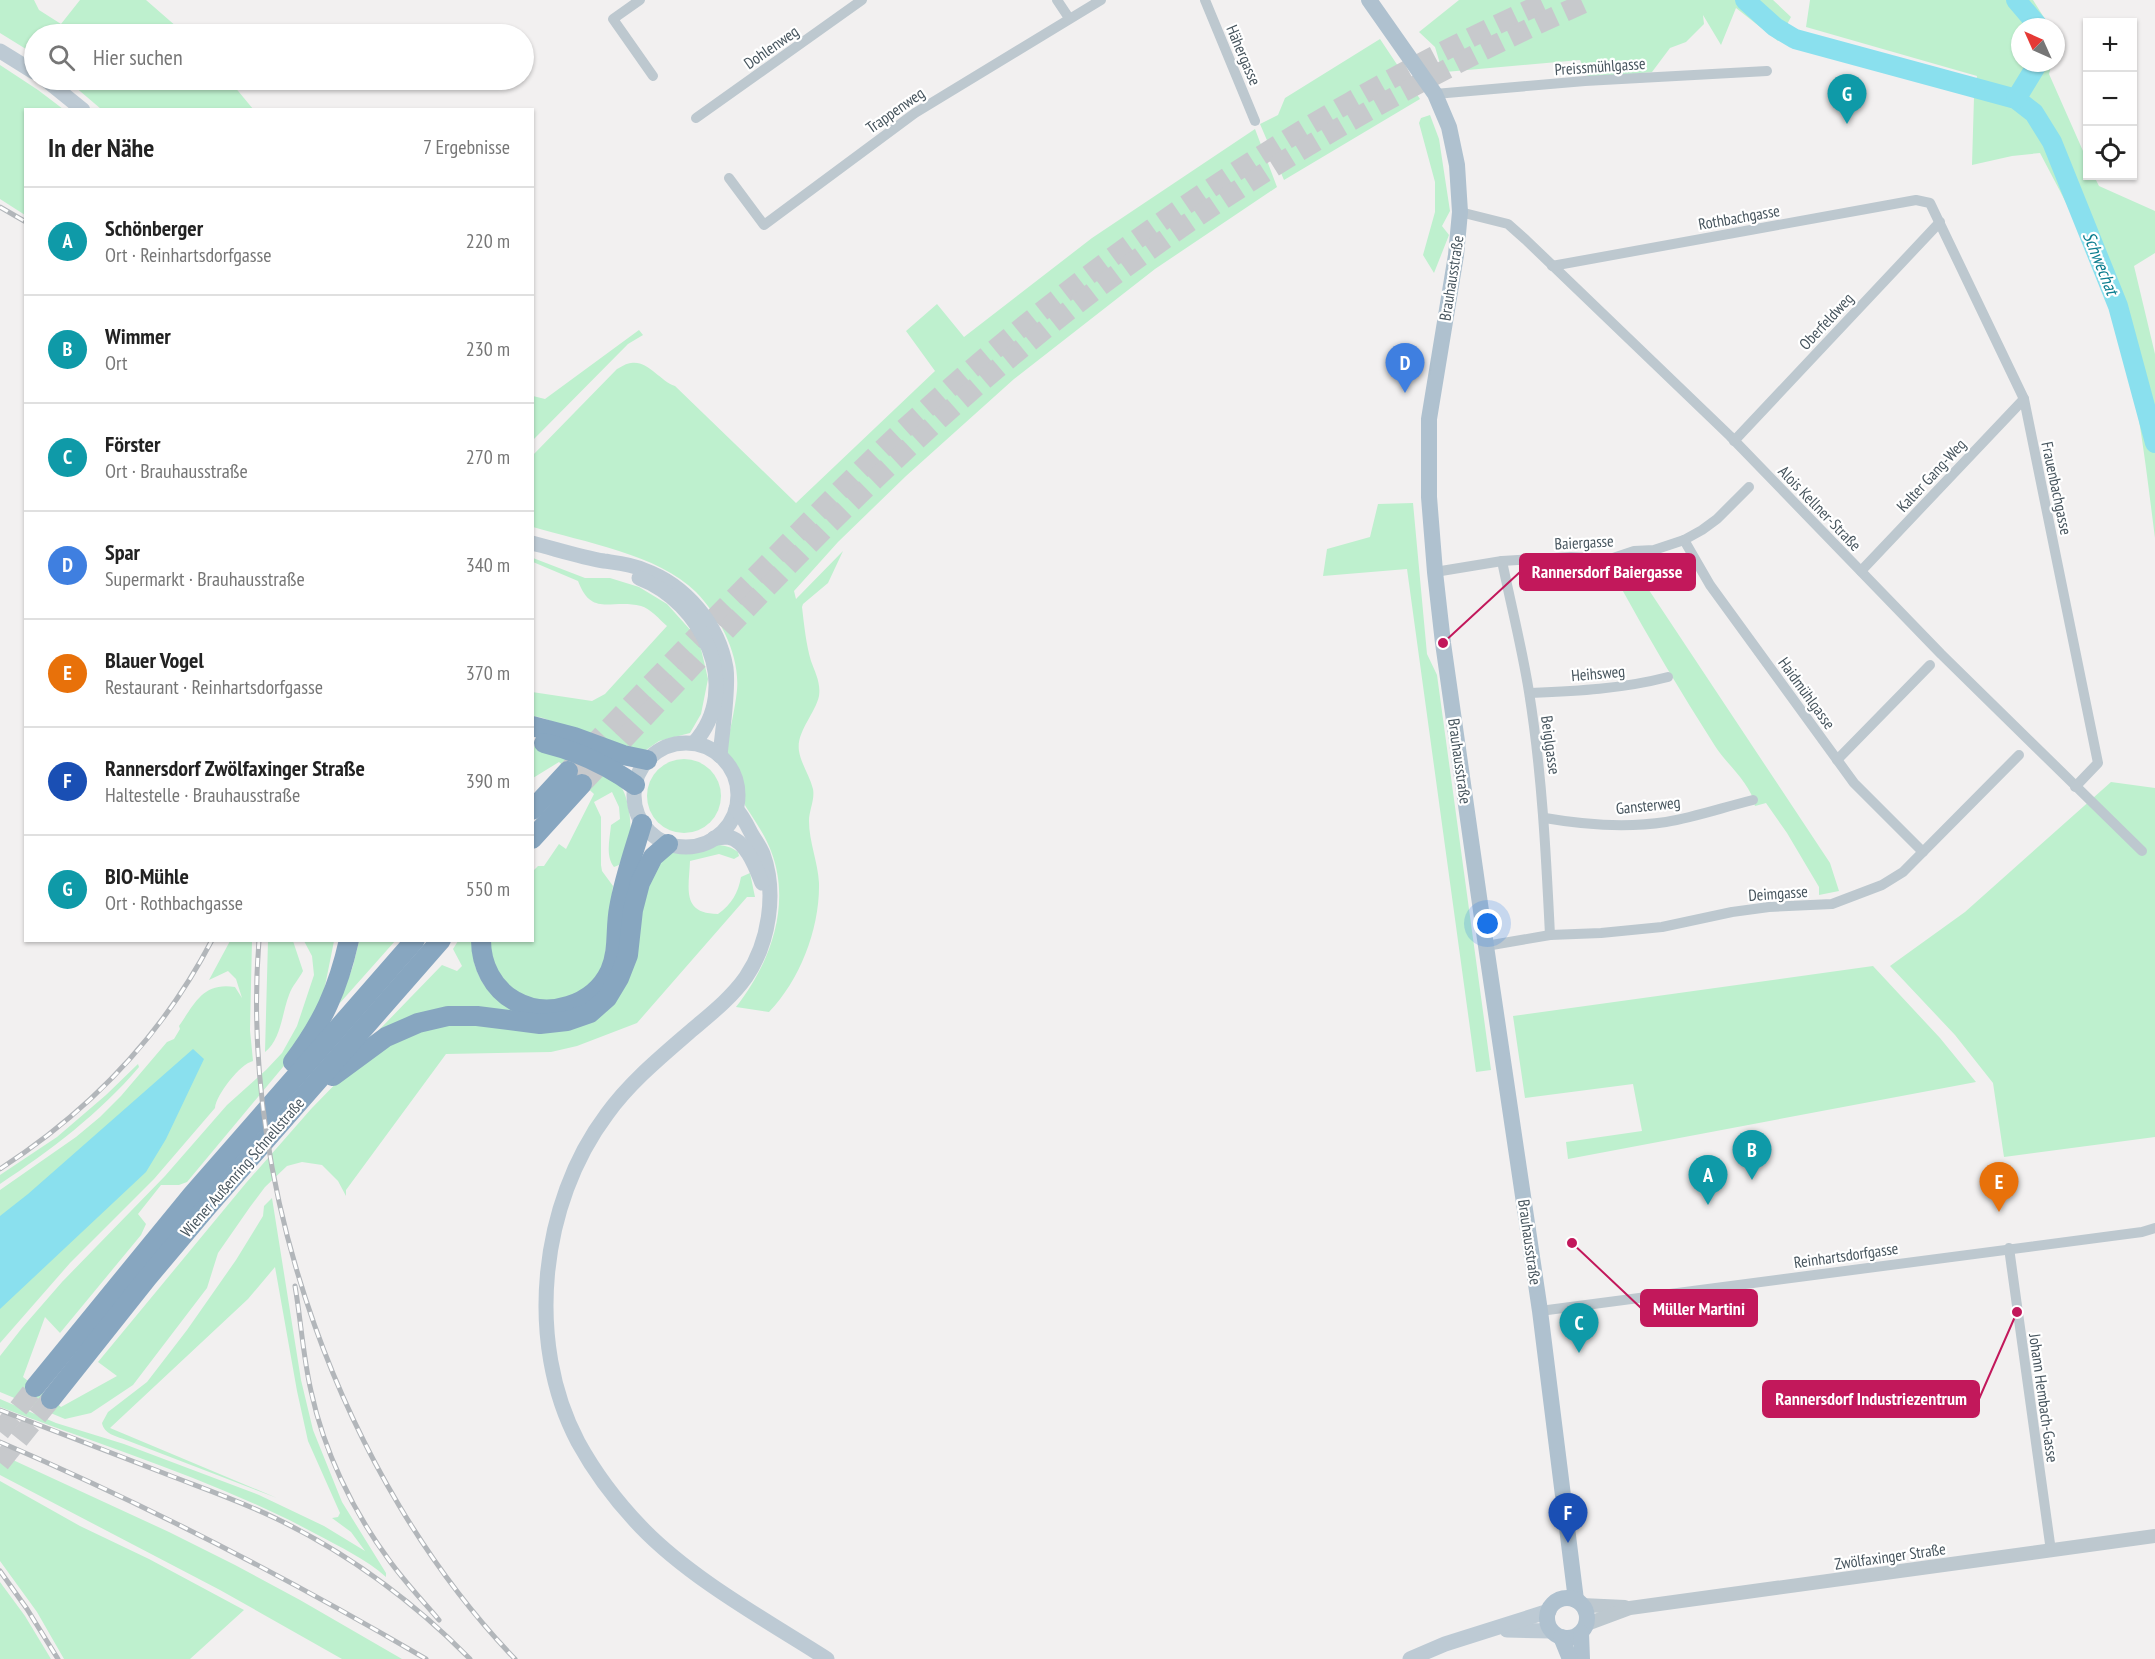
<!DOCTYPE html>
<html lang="de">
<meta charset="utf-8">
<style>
:root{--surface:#fff;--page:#f6f6f6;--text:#222;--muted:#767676;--line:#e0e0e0;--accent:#0f766e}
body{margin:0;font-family:"PT Sans Narrow",sans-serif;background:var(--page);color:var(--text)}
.controls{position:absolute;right:18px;top:18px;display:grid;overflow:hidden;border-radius:0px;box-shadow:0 2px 4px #0004}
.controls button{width:54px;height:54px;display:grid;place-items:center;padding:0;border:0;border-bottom:2px solid var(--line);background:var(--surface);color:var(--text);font:30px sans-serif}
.compass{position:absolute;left:2011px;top:18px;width:54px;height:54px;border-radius:50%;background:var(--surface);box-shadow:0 2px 4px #0004;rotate:315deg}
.you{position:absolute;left:1488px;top:924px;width:21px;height:21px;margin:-15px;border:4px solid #fff;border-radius:50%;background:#1a73e8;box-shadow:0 0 0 9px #1a73e833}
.badge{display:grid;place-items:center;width:39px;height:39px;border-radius:50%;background:var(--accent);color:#fff;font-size:20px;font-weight:700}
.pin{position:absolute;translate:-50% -50px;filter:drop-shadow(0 2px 3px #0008)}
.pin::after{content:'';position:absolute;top:32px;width:21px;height:18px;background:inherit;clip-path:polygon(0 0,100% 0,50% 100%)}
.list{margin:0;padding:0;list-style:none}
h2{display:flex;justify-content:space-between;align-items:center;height:78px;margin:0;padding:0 24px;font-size:26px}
h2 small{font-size:20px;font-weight:400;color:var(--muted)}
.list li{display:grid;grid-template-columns:39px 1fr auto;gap:18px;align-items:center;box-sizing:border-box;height:108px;padding:0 24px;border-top:2px solid var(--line)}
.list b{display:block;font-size:22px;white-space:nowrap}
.list p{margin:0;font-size:20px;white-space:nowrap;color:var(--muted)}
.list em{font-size:20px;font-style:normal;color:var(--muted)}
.icon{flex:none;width:33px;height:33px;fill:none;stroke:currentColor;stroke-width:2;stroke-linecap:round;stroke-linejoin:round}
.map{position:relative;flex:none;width:2155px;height:1659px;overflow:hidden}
.search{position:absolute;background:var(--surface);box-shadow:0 2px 4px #0004;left:24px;top:24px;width:510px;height:66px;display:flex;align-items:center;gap:15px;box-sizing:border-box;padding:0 21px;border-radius:33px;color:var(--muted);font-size:22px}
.panel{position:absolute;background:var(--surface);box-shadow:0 2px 4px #0004;left:24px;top:108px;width:510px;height:834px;border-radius:0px}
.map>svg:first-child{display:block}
.green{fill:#bef0ce}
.water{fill:#8ae0ee}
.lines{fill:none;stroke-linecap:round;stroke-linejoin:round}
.river{stroke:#8ae0ee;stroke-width:20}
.motorway-tunnel{stroke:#c7c9cc;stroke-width:20;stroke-dasharray:20 10;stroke-linecap:butt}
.minor{stroke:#bdc8cf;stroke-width:10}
.tertiary{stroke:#bdc8cf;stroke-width:14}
.secondary{stroke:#bdcad4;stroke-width:15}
.primary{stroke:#afc1cf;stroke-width:16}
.motorway{stroke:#87a6c0;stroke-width:20}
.rail-casing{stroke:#b2b6ba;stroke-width:5}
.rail{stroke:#fff;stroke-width:3;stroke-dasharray:9;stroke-linecap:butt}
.labels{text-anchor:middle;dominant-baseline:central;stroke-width:4.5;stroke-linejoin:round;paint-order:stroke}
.street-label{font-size:16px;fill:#47555e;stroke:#fff}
.water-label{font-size:18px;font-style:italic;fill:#0b7d8f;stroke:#fff}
.leader{fill:none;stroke:#c2185b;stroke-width:2}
.callout-dot{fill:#c2185b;stroke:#fff;stroke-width:2}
.callout{fill:#c2185b;stroke:#c2185b;stroke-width:2}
.callout-label{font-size:18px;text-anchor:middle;font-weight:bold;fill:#fff}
</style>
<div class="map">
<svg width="2155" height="1659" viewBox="0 0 2155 1659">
<rect width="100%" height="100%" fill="#f2f0f0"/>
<g class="green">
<polygon points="0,0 34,0 39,10 61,24 80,0 146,0 185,34 34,34 34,54 0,33"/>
<polygon points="1459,0 1773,0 1791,17 1778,41 1736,8 1721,45 1703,15 1704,24 1686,42 1670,48 1652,72 1589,79 1580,60 1445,72 1441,67 1435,47 1419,32"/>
<path d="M 1810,0 L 2033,0 L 2050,27 L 2020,27 L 2020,63 L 2052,63 L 2049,74 L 2087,160 L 2088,176 L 2094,176 L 2099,186 L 2155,211 L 2155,253 L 2134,266 L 2155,354 L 2155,538 C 2146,469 2139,399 2120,332 C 2103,271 2069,208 2040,153 L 2012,156 L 1972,165 L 1974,97 L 1977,76 L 1806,27 Z"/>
<polygon points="1380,39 1420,99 1284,180 1260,124 1278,115 1285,98"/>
<polygon points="0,65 38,90 63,109 26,110 25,215 0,199"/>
<polygon points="67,80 229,80 253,109 101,109"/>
<polygon points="1430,115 1439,139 1450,211 1442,226 1449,235 1434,273 1423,255 1435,212 1435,182 1419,123 1421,118"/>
<path d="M 1255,129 L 1277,187 L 1155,269 L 1014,379 L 906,476 L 838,542 L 794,591 L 796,599 L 843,551 L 828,583 L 803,604 L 802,607 C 804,624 806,644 811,661 C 815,672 821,683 819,696 C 815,714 796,732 799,751 C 801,764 810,776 813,789 C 815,800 809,810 809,821 C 809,842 818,862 819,883 C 820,928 800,980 769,1012 L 736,1007 C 770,964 792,905 771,851 C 765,835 755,821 746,807 C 741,799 744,790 742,781 C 739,771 732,766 728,757 C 725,748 730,731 732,721 C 734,711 736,700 737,690 C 740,655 720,617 696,592 C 658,554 583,542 533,527 L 532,456 L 617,369 C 621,367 627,363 631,363 C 648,360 660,381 675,386 L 796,503 L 935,371 L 906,331 L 937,304 L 964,337 L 1092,238 Z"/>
<polygon points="639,330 643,335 628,344 533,440 533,396 545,399"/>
<polygon points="1413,503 1427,654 1437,675 1491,1070 1476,1072 1407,569 1323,576 1327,549 1370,537 1378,504"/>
<path d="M 533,558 L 585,578 L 610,578 L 639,587 L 667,604 L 693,633 L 701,649 L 708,679 L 701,714 L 690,733 L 659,741 L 643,752 L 626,750 L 543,718 L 533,716 L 532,692 L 592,701 L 605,694 L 667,626 C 660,620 650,608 641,606 C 611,598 592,618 578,581 L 533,562 Z"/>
<path d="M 1633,566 L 1830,863 L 1839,891 L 1819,895 L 1819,887 L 1787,833 L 1766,803 L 1755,806 C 1751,783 1727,765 1715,746 C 1681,693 1649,639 1619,584 L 1614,568 Z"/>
<path d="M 533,746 C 562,754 598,764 620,786 C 628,794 632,823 630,835 C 628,845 623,855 619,865 L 614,867 C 605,856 610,838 611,825 L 620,819 L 619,807 L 612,792 L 594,802 L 601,817 L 601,865 L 602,871 L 613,886 L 605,956 L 601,970 L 594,981 L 575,996 L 541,1002 L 512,992 L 494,965 L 491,950 L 491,941 L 532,940 L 533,871 L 538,866 L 544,866 L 559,844 L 566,849 L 594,794 L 559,762 L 533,778 Z"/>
<circle cx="684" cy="796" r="37"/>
<polygon points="2111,782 2155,788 2155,1137 2004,1157 1993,1083 1955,1035 1890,966 1965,912"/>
<path d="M 716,845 C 725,845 731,847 738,852 L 739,856 L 734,859 L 719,854 L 690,861 C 689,888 681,914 718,914 C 732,904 738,893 741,877 L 750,873 L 755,897 L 747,897 L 637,1023 L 577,1046 L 551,1052 L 446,1054 L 346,1190 L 346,1196 L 338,1181 L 322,1165 L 302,1162 L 287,1166 L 265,1187 L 250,1207 L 218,1253 L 207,1288 L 133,1385 L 91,1413 L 65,1419 L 0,1392 L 0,1356 L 22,1328 L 62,1282 L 165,1176 L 227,1105 L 266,1070 L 282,1053 L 297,1026 L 314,975 L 312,956 L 304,941 L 334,941 L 322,1001 L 293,1055 L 187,1182 L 179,1185 L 161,1185 L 138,1214 L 146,1224 L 141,1235 L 60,1333 L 45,1317 L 23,1377 L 61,1407 L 117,1376 L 98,1362 L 246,1183 L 311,1109 L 347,1072 L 374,1050 L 437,1023 L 581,1020 L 650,870 L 670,853 L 697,852 Z"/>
<path d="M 230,941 L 252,941 L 250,1030 L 253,1061 C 240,1064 216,1095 215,1108 L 154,1179 L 70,1263 L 0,1343 L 0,1190 L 76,1137 L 100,1117 L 121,1096 L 167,1042 L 174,1039 L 180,1029 L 179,1026 C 195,1003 203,982 235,987 L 242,998 L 236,979 L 228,971 L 209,980 Z"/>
<path d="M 268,941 L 293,941 L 303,971 C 299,979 292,986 289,995 C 282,1013 281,1040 265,1052 Z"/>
<polygon points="359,941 395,941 339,1004 353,966"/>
<path d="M 458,941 L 472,941 C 472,976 487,995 517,1012 L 378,1031 L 442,965 L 457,971 L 462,966 L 453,949 Z"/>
<polygon points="1873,966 1940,1038 1976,1082 1568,1159 1566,1142 1642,1131 1633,1084 1525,1098 1513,1016"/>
<path d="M 138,1064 L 139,1067 C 99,1114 51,1150 0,1184 L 0,1175 L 57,1137 L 106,1095 Z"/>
<path d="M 272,1198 L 301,1380 L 313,1430 L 342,1502 L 386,1573 L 386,1577 C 366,1559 340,1547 316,1534 C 218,1481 105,1447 0,1407 L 0,1399 L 56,1423 L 124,1444 L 259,1495 L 324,1526 L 365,1551 L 351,1532 L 332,1518 L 338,1517 L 340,1513 L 308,1441 L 297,1391 L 275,1267 L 248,1299 L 110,1428 L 277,1498 L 126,1440 C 116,1436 104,1434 102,1423 L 108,1412 L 147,1382 L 187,1330 L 236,1260 L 263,1216 L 264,1206 Z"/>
<polygon points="0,1454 169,1532 235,1565 300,1600 402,1659 342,1659 220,1590 0,1475"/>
<polygon points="0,1481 80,1526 149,1559 244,1610 190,1659 64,1659 37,1612 0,1561"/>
<polygon points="0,1582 25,1616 51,1659 0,1659"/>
</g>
<polygon class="water" points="193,1049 204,1059 166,1139 146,1172 0,1309 0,1216 28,1194"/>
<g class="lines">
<g class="river">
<polyline points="1745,0 1775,27 1795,39 2016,99 2034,113 2052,142 2118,306 2155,443"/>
<polyline points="2016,0 2039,27"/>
<polyline points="2016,99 2038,63"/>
</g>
<g class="motorway-tunnel">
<path d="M 568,771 C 638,697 708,624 779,552 C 827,503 876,453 928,407 C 1114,241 1323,102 1550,0"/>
<path d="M 582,784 C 712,646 840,504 984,380 C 1110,272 1248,176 1394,97 C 1458,62 1524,30 1591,0"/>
<polyline points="0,1432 35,1387"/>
<polyline points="0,1463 51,1399"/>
</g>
<g class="minor">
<polyline points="640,0 613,19 653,76"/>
<polyline points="1057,0 1069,18"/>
<polyline points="1205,0 1255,121"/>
<polyline points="1435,94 1585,81 1767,71"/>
<polyline points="696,118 862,0"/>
<polyline points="729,178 764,225 915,113 1101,0"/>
<polyline points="1460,212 1508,224 1526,240 1730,436 1941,654 2142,851"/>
<polyline points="1552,266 1916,200 1930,203 2024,399 2098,763 2075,787"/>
<polyline points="1734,441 1940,222"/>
<polyline points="1684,540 1710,585 1854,783 1923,852"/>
<path d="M 1502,561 C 1511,605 1522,648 1529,692 C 1542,773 1546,854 1550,935"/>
<polyline points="1861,571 2024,399"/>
<polyline points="1435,572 1502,561 1571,557 1610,559 1634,551 1654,550 1684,540 1702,530 1717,519 1749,487"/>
<path d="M 1530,693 C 1577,691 1622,689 1668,677"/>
<polyline points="1837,760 1930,665"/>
<path d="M 1545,818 C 1585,825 1626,828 1666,822 C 1696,817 1724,807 1753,800"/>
<polyline points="1486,946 1550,935 1601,933 1662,927 1732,912 1769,907 1832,904 1882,885 1903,872 2019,755"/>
<polyline points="2009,1248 2051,1551"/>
<polyline points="1540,1311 2142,1232 2155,1228"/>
</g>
<g class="tertiary">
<polyline points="1582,1605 1625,1607"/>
<polyline points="1587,1624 1630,1608 2155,1536"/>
</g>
<g class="secondary">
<polyline points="0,51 34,72"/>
<polyline points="46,80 83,110"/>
<path d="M 532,543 C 556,549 580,557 604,561 C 618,563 631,564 644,570 C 686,585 719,625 726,668 C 729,691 722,732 720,756"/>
<path d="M 639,578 C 702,602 744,687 694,743"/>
<circle cx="686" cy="795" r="52"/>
<path d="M 736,809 C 742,815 746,823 750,831 C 754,839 760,846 763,854 C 777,893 769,943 746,977 C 732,997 712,1013 693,1029 C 662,1056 631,1081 607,1114 C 540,1203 525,1342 578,1442 C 595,1473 617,1502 641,1527 C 691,1579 766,1620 827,1659"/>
<path d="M 714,838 C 718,838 724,837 728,837 C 746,840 756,868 762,883"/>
<polyline points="1507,1630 1552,1631"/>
<polyline points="1410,1659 1445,1644 1549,1611"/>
</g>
<g class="primary">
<polyline points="1369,0 1435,94 1449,127 1457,165 1460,212 1456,255 1429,419 1429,497 1435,572 1443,643 1486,946 1540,1311 1576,1600"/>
<circle cx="1567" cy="1618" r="20"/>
<polyline points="1581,1633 1582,1659"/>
<polyline points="1561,1637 1570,1659"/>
</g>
<g class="motorway">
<polyline points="532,726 574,737 623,755 647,760"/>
<path d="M 544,743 C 577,751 607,765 635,785"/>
<polyline points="532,810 568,771"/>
<polyline points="532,839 582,784"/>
<path d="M 481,940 C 481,965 493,989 515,1001 C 548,1020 594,1005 610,971 C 619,951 615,929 619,908 C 624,879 634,851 642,824"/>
<path d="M 293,1062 C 323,1022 338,989 349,940"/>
<polyline points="333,1076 386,1037 418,1023 448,1016 477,1016 540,1024 567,1021 590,1013 607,998 619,978 628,955 633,910 640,883 653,857 668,844"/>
<polyline points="35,1387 192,1195 415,940"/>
<polyline points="51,1399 148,1277 207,1207 441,940"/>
</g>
<g class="rail-casing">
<g id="rail">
<polyline points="0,207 26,222"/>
<path d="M 259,940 C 239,1189 342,1479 515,1659"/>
<path d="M 0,1169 C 91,1110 162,1036 212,940"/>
<path d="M 295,1286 C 301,1321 303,1356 311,1391 C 324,1451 352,1510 389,1560 C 404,1581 422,1600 439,1620"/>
<path d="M 0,1410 C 55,1431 110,1452 166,1474 C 202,1488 240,1501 275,1518 C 348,1553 414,1602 470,1659"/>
<path d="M 0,1442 C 147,1505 288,1578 426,1659"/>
<polyline points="0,1571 27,1609 58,1659"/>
</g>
</g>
<use href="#rail" class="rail"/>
</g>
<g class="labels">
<g class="street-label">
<text transform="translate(771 47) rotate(-35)">Dohlenweg</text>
<text transform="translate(1244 55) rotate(67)">Hähergasse</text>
<text transform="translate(1600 66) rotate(-4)">Preissmühlgasse</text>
<text transform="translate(895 110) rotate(-35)">Trappenweg</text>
<text transform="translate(1739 217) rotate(-10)">Rothbachgasse</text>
<text transform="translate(1451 278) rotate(-81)">Brauhausstraße</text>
<text transform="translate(1826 321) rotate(-47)">Oberfeldweg</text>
<text transform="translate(1931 475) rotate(-47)">Kalter Gang-Weg</text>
<text transform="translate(2057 488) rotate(78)">Frauenbachgasse</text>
<text transform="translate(1820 508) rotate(46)">Alois Kellner-Straße</text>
<text transform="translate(1584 542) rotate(-3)">Baiergasse</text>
<text transform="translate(1598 673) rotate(-5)">Heihsweg</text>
<text transform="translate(1807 693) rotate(54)">Haidmühlgasse</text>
<text transform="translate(1551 745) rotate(82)">Beiglgasse</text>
<text transform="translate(1460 761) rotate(82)">Brauhausstraße</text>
<text transform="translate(1648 805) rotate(-6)">Gansterweg</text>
<text transform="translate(1778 893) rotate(-4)">Deimgasse</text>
<text transform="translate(242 1167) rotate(-49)">Wiener Außenring Schnellstraße</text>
<text transform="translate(1530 1242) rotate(82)">Brauhausstraße</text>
<text transform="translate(1846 1255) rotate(-8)">Reinhartsdorfgasse</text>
<text transform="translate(2044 1398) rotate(82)">Johann Hembach-Gasse</text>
<text transform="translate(1890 1556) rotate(-8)">Zwölfaxinger Straße</text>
</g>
<g class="water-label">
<text transform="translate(2101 263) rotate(68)">Schwechat</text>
</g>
</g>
<path class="leader" d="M1443 643L1520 572M1572 1243L1641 1308M2017 1312L1979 1399"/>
<g class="callout-dot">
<circle cx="1443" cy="643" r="6"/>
<circle cx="1572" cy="1243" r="6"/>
<circle cx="2017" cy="1312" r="6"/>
</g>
<g class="callout">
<rect x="1520" y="554" width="175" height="36" rx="6"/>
<rect x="1641" y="1290" width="116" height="36" rx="6"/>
<rect x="1763" y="1381" width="216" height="36" rx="6"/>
</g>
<g class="callout-label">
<text x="1607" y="578">Rannersdorf Baiergasse</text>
<text x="1699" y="1315">Müller Martini</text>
<text x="1871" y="1405">Rannersdorf Industriezentrum</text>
</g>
</svg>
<div class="controls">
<button>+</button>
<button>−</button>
<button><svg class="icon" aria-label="locate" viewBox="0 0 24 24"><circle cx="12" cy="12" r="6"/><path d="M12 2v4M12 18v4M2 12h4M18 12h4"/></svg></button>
</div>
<svg class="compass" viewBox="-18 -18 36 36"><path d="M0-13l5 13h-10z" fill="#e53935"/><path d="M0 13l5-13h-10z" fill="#767676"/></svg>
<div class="you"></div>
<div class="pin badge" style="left:1708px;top:1205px;background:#0f9aa8">A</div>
<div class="pin badge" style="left:1752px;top:1180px;background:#0f9aa8">B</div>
<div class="pin badge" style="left:1579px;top:1353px;background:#0f9aa8">C</div>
<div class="pin badge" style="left:1405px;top:393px;background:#3f7fe0">D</div>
<div class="pin badge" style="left:1999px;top:1212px;background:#e8710a">E</div>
<div class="pin badge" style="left:1568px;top:1543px;background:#1a4fb4">F</div>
<div class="pin badge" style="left:1847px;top:124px;background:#0f9aa8">G</div>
<div class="search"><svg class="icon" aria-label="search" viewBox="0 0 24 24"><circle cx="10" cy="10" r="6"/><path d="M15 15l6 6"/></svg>Hier suchen</div>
<section class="panel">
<h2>In der Nähe<small>7 Ergebnisse</small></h2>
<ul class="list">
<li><span class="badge" style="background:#0f9aa8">A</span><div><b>Schönberger</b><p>Ort · Reinhartsdorfgasse</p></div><em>220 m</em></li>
<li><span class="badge" style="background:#0f9aa8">B</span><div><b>Wimmer</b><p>Ort</p></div><em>230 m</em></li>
<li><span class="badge" style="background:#0f9aa8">C</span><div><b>Förster</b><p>Ort · Brauhausstraße</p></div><em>270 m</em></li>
<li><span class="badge" style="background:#3f7fe0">D</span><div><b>Spar</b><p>Supermarkt · Brauhausstraße</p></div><em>340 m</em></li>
<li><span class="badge" style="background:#e8710a">E</span><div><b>Blauer Vogel</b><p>Restaurant · Reinhartsdorfgasse</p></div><em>370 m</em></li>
<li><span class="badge" style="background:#1a4fb4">F</span><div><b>Rannersdorf Zwölfaxinger Straße</b><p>Haltestelle · Brauhausstraße</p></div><em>390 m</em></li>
<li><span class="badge" style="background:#0f9aa8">G</span><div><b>BIO-Mühle</b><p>Ort · Rothbachgasse</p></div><em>550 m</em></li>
</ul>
</section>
</div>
